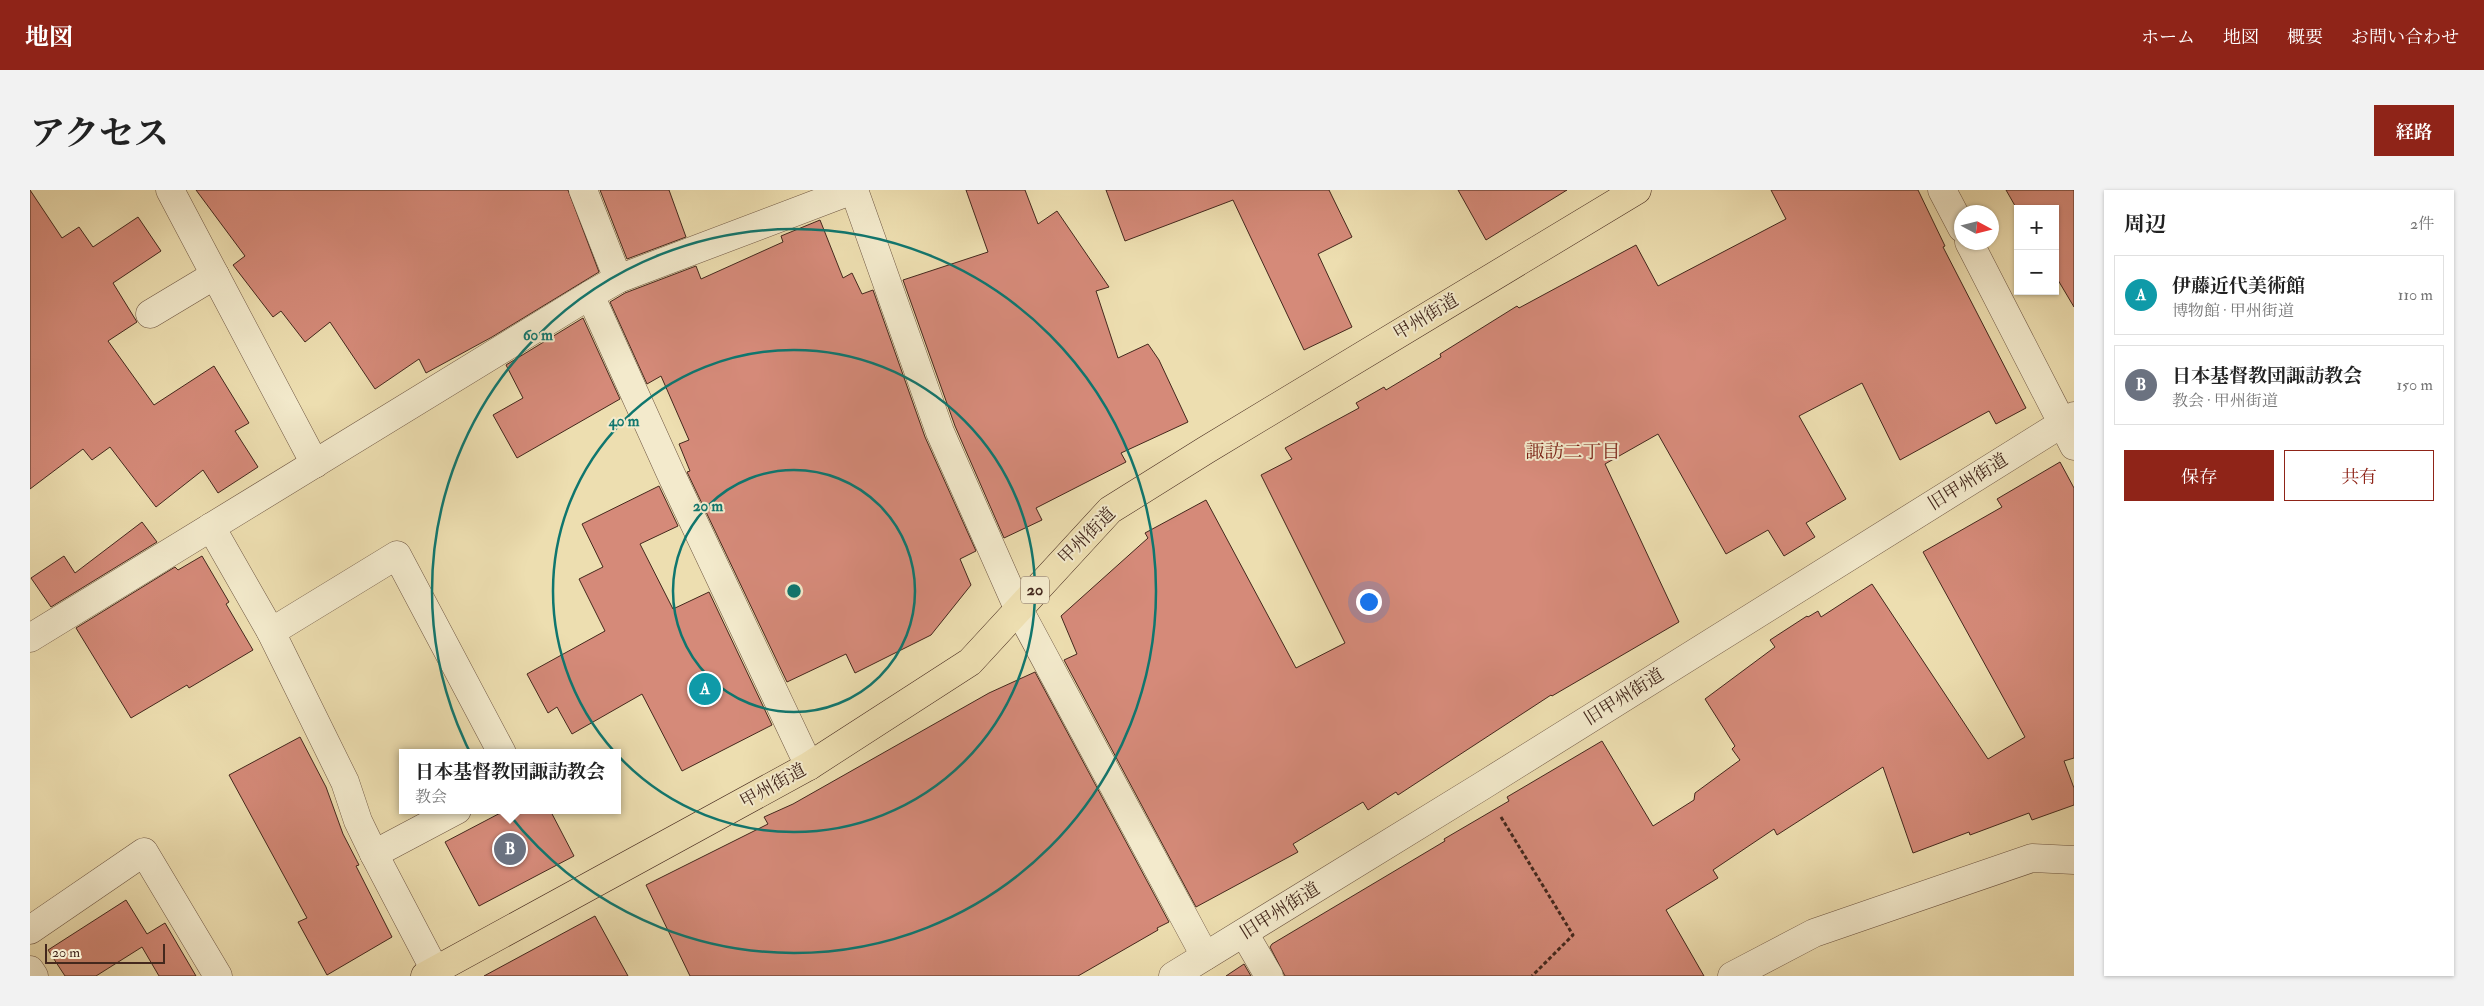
<!DOCTYPE html>
<html lang="ja">
<meta charset="utf-8">
<style>
:root{--surface:#fff;--page:#f2f2f2;--text:#222;--muted:#767676;--line:#e0e0e0;--accent:#8f2418}
body{margin:0;font-family:"IM FELL Double Pica","Noto Serif JP",serif;background:var(--page);color:var(--text)}
.controls{position:absolute;right:15px;top:15px;display:grid;overflow:hidden;border-radius:0px;box-shadow:0 1px 4px #0004}
.controls button{width:45px;height:45px;display:grid;place-items:center;padding:0;border:0;border-bottom:1px solid var(--line);background:var(--surface);color:var(--text);font:25px sans-serif}
.compass{position:absolute;left:1924px;top:15px;width:45px;height:45px;border-radius:50%;background:var(--surface);box-shadow:0 1px 4px #0004;rotate:97deg}
.scale{position:absolute;left:15px;bottom:12px;width:120px;box-sizing:border-box;padding-left:5px;border:2px solid #44281d;border-top:0;font-size:14px;line-height:18px;white-space:nowrap;color:#44281d;-webkit-text-stroke:4px #f3eacc;paint-order:stroke}
.you{position:absolute;left:1338px;top:411px;width:18px;height:18px;margin:-12px;border:4px solid #fff;border-radius:50%;background:#1a73e8;box-shadow:0 0 0 8px #1a73e833}
.badge{display:grid;place-items:center;width:32px;height:32px;border-radius:50%;background:var(--accent);color:#fff;font-size:16px;font-weight:700}
.pin{position:absolute;translate:-50% -50%;border:2px solid #fff;box-shadow:0 1px 5px #0006}
.popup{position:absolute;left:369px;top:559px;width:222px;height:65px;box-sizing:border-box;display:grid;place-content:center;border-radius:0px;background:var(--surface);filter:drop-shadow(0 1px 4px #0005);font-size:16px;white-space:nowrap;color:var(--muted)}
.popup b{font-size:19px;color:var(--text)}
.popup::after{content:'';position:absolute;left:50%;top:100%;margin-left:-10px;border:10px solid transparent;border-top-color:var(--surface)}
.list{margin:0;padding:0;list-style:none}
h2{display:flex;justify-content:space-between;align-items:center;height:65px;margin:0;padding:0 20px;font-size:21px}
h2 small{font-size:16px;font-weight:400;color:var(--muted)}
.list li{display:grid;grid-template-columns:32px 1fr auto;gap:15px;align-items:center;box-sizing:border-box;height:80px;margin:0 10px 10px;padding:0 10px;border:1px solid var(--line);border-radius:0px}
.list b{display:block;font-size:19px;white-space:nowrap}
.list p{margin:0;font-size:16px;white-space:nowrap;color:var(--muted)}
.list em{font-size:16px;font-style:normal;color:var(--muted)}
.actions{display:flex;gap:10px;padding:15px 20px}
.actions a{flex:1;padding:11px 0;border:1px solid var(--accent);border-radius:0px;text-align:center;font-size:18px;color:var(--accent)}
.actions .main{background:var(--accent);color:#fff}
.map{position:relative;flex:none;width:2044px;height:786px;overflow:hidden;border-radius:0px}
header{display:flex;align-items:center;gap:30px;box-sizing:border-box;height:70px;padding:0 25px;background:var(--accent);color:#fff}
header strong{font-size:24px}
nav{display:flex;gap:28px;margin-inline-start:auto;font-size:18px}
.intro{display:flex;align-items:center;justify-content:space-between;box-sizing:border-box;height:120px;padding:0 30px}
h1{margin:0;font-size:35px}
.button{padding:12px 22px;border-radius:0px;background:var(--accent);color:#fff;font-size:18px;font-weight:700}
main{display:flex;gap:30px;padding:0 30px}
aside{flex:1;background:var(--surface);border-radius:0px;box-shadow:0 1px 4px #0004}
.map>svg:first-child{display:block}
.building{fill:#d58a79;stroke:#44281d}
.lines{fill:none;stroke-linecap:round;stroke-linejoin:round}
.minor-casing{stroke:#6e5642;stroke-width:29}
.highway-casing{stroke:#44281d;stroke-width:29}
.path{stroke:#44281d;stroke-width:3;stroke-dasharray:4 2.5;stroke-linecap:butt}
.minor{stroke:#f3eacc;stroke-width:28}
.highway{stroke:#eddeb0;stroke-width:28}
.ring{fill:none;stroke:#0f766e;stroke-width:2.5}
.labels{text-anchor:middle;dominant-baseline:central;stroke-width:4;stroke-linejoin:round;paint-order:stroke}
.shield{fill:#f3eacc;stroke:#786252;stroke-width:1}
.shield-label{font-size:16px;font-weight:bold;fill:#44281d}
.street-label{font-size:18px;fill:#44281d;stroke:#f3eacc}
.neighbourhood-label{font-size:19px;fill:#7a1f14;stroke:#f3eacc}
.centre{fill:#0f766e;stroke:#f3eacc;stroke-width:2.5}
.ring-label{font-size:15px;text-anchor:middle;font-weight:bold;fill:#0f766e;stroke:#f3eacc;stroke-width:4;stroke-linejoin:round;paint-order:stroke}
</style>
<header>
<strong>地図</strong>
<nav><a>ホーム</a><a>地図</a><a>概要</a><a>お問い合わせ</a></nav>
</header>
<div class="intro"><h1>アクセス</h1><a class="button">経路</a></div>
<main>
<div class="map">
<svg width="2044" height="786" viewBox="0 0 2044 786">
<rect width="100%" height="100%" fill="#eddeb0"/>
<filter id="stains"><feTurbulence type="fractalNoise" baseFrequency=".004" numOctaves="4"/><feColorMatrix values="0 0 0 0 .2 0 0 0 0 .09 0 0 0 0 .02 0 0 0 .5 -.17"/></filter>
<radialGradient id="worn" r=".72"><stop offset=".6" stop-color="#630" stop-opacity="0"/><stop offset="1" stop-color="#630" stop-opacity=".3"/></radialGradient>
<g class="building">
<polygon points="0,0 32,48 49,37 63,57 108,27 131,61 83,93 107,132 78,151 124,215 184,176 219,233 205,241 228,277 188,303 173,280 126,317 80,257 62,270 53,259 0,299"/>
<polygon points="166,0 538,0 569,82 462,147 396,183 389,169 345,199 300,132 275,152 251,121 243,127 203,75 215,66"/>
<polygon points="570,0 639,0 656,47 597,69"/>
<polygon points="936,0 995,0 1008,34 1027,21 1079,97 1066,101 1088,168 1118,154 1129,170 1158,232 1091,263 1096,272 1006,318 1012,330 974,348 925,236 873,90 958,62"/>
<polygon points="1076,0 1299,0 1322,47 1288,64 1322,137 1274,160 1203,10 1095,51"/>
<polygon points="1428,0 1537,0 1456,50"/>
<polygon points="1741,0 1888,0 1915,56 1913,57 1996,218 1966,234 1959,221 1870,270 1832,193 1769,226 1816,309 1776,333 1785,347 1754,366 1738,340 1696,364 1628,244 1575,274 1649,432 1522,506 1521,505 1368,605 1366,602 1338,620 1333,612 1263,654 1268,662 1166,717 1034,470 1047,464 1031,426 1118,348 1115,343 1176,310 1266,478 1315,453 1231,285 1262,269 1255,258 1329,218 1326,213 1354,197 1356,200 1411,167 1410,164 1487,116 1489,118 1606,55 1628,96 1756,29"/>
<polygon points="1976,0 2044,0 2044,117 2025,85 2025,19 1988,19 1988,21"/>
<polygon points="790,30 813,88 822,83 832,104 843,100 895,247 946,361 930,369 941,395 901,445 825,483 816,464 757,492 657,282 660,281 649,254 659,250 631,186 617,194 580,112 595,103 666,76 671,89 753,52 751,46"/>
<polygon points="553,128 590,209 487,268 463,225 493,208 476,175"/>
<polygon points="2030,272 2044,298 2044,568 2034,571 2044,598 2044,615 2002,630 1999,623 1940,645 1939,642 1883,663 1853,577 1747,645 1744,639 1683,680 1688,688 1636,720 1674,786 1255,786 1240,757 1242,754 1415,651 1414,649 1479,611 1477,607 1572,551 1623,636 1664,610 1665,603 1710,570 1702,559 1705,556 1675,509 1745,457 1740,450 1777,426 1778,427 1788,421 1791,427 1842,394 1958,569 1995,547 1893,362 1972,317 1967,309"/>
<polygon points="629,296 648,336 610,354 643,419 679,402 742,535 652,581 612,504 542,544 527,517 518,523 497,484 575,441 549,389 573,377 552,334"/>
<polygon points="112,332 127,352 21,417 1,388 34,366 45,383"/>
<polygon points="172,366 199,412 196,414 223,460 159,498 157,495 101,528 46,438 145,377 148,380"/>
<polygon points="1005,482 1139,732 1127,738 1128,740 1048,786 660,786 616,695 738,634 734,627 763,614 959,503"/>
<polygon points="270,547 296,597 313,644 329,675 326,676 362,747 297,785 268,732 277,728 199,585"/>
<polygon points="476,620 520,620 544,666 449,716 415,652"/>
<polygon points="96,710 117,744 135,733 166,786 129,786 112,757 66,786 35,786 18,760"/>
<polygon points="565,726 598,786 454,786"/>
<polygon points="1214,774 1221,786 1196,786"/>
</g>
<g class="lines">
<g class="minor-casing">
<g id="minor">
<polyline points="140,0 285,274"/>
<polyline points="553,0 588,89"/>
<polyline points="824,0 910,242 988,418 1175,766"/>
<polyline points="1912,0 1932,38"/>
<polyline points="1939,52 2044,256"/>
<polyline points="560,105 640,282 779,576"/>
<polyline points="120,124 185,85"/>
<polyline points="181,337 241,442 315,592 328,631 344,664 408,786"/>
<polyline points="241,442 367,365 472,563"/>
<polyline points="0,448 560,105 588,89 823,0"/>
<polyline points="344,664 427,620"/>
<polyline points="0,740 114,662 188,786"/>
<polyline points="1214,743 1239,786"/>
<polyline points="0,780 4,786"/>
<polyline points="1143,786 1452,596 2044,226"/>
<polyline points="1702,786 1784,743 2002,668 2044,670"/>
</g>
</g>
<g class="highway-casing">
<polyline id="highway" points="395,786 779,576 940,472 1080,320 1176,260 1607,0"/>
</g>
<polyline class="path" points="1471,627 1543,745 1502,786"/>
<use href="#minor" class="minor"/>
<use href="#highway" class="highway"/>
</g>
<g class="ring">
<circle cx="764" cy="401" r="121"/>
<circle cx="764" cy="401" r="241"/>
<circle cx="764" cy="401" r="362"/>
</g>
<g class="labels">
<rect class="shield" x="991" y="386.5" width="28" height="27" rx="4"/>
<g class="shield-label">
<text x="1005" y="400">20</text>
</g>
<g class="street-label">
<text transform="translate(1396 127) rotate(-31)">甲州街道</text>
<text transform="translate(1938 292) rotate(-32)">旧甲州街道</text>
<text transform="translate(1057 346) rotate(-45)">甲州街道</text>
<text transform="translate(1594 507) rotate(-32)">旧甲州街道</text>
<text transform="translate(743 596) rotate(-29)">甲州街道</text>
<text transform="translate(1250 721) rotate(-32)">旧甲州街道</text>
</g>
<g class="neighbourhood-label">
<text x="1543" y="262">諏訪二丁目</text>
</g>
</g>
<circle cx="764" cy="401" r="8" class="centre"/>
<g class="ring-label">
<text x="508" y="150">60 m</text>
<text x="594" y="236">40 m</text>
<text x="678" y="321">20 m</text>
</g>
<rect width="100%" height="100%" filter="url(#stains)"/>
<rect width="100%" height="100%" fill="url(#worn)"/>
</svg>
<div class="controls">
<button>+</button>
<button>−</button>
</div>
<svg class="compass" viewBox="-18 -18 36 36"><path d="M0-13l5 13h-10z" fill="#e53935"/><path d="M0 13l5-13h-10z" fill="#767676"/></svg>
<div class="scale">20 m</div>
<div class="you"></div>
<div class="pin badge" style="left:675px;top:499px;background:#0f9aa8">A</div>
<div class="pin badge" style="left:480px;top:659px;background:#6b7280">B</div>
<div class="popup"><b>日本基督教団諏訪教会</b>教会</div>
</div>
<aside>
<h2>周辺<small>2件</small></h2>
<ul class="list">
<li><span class="badge" style="background:#0f9aa8">A</span><div><b>伊藤近代美術館</b><p>博物館 · 甲州街道</p></div><em>110 m</em></li>
<li><span class="badge" style="background:#6b7280">B</span><div><b>日本基督教団諏訪教会</b><p>教会 · 甲州街道</p></div><em>150 m</em></li>
</ul>
<div class="actions"><a class="main">保存</a><a>共有</a></div>
</aside>
</main>
